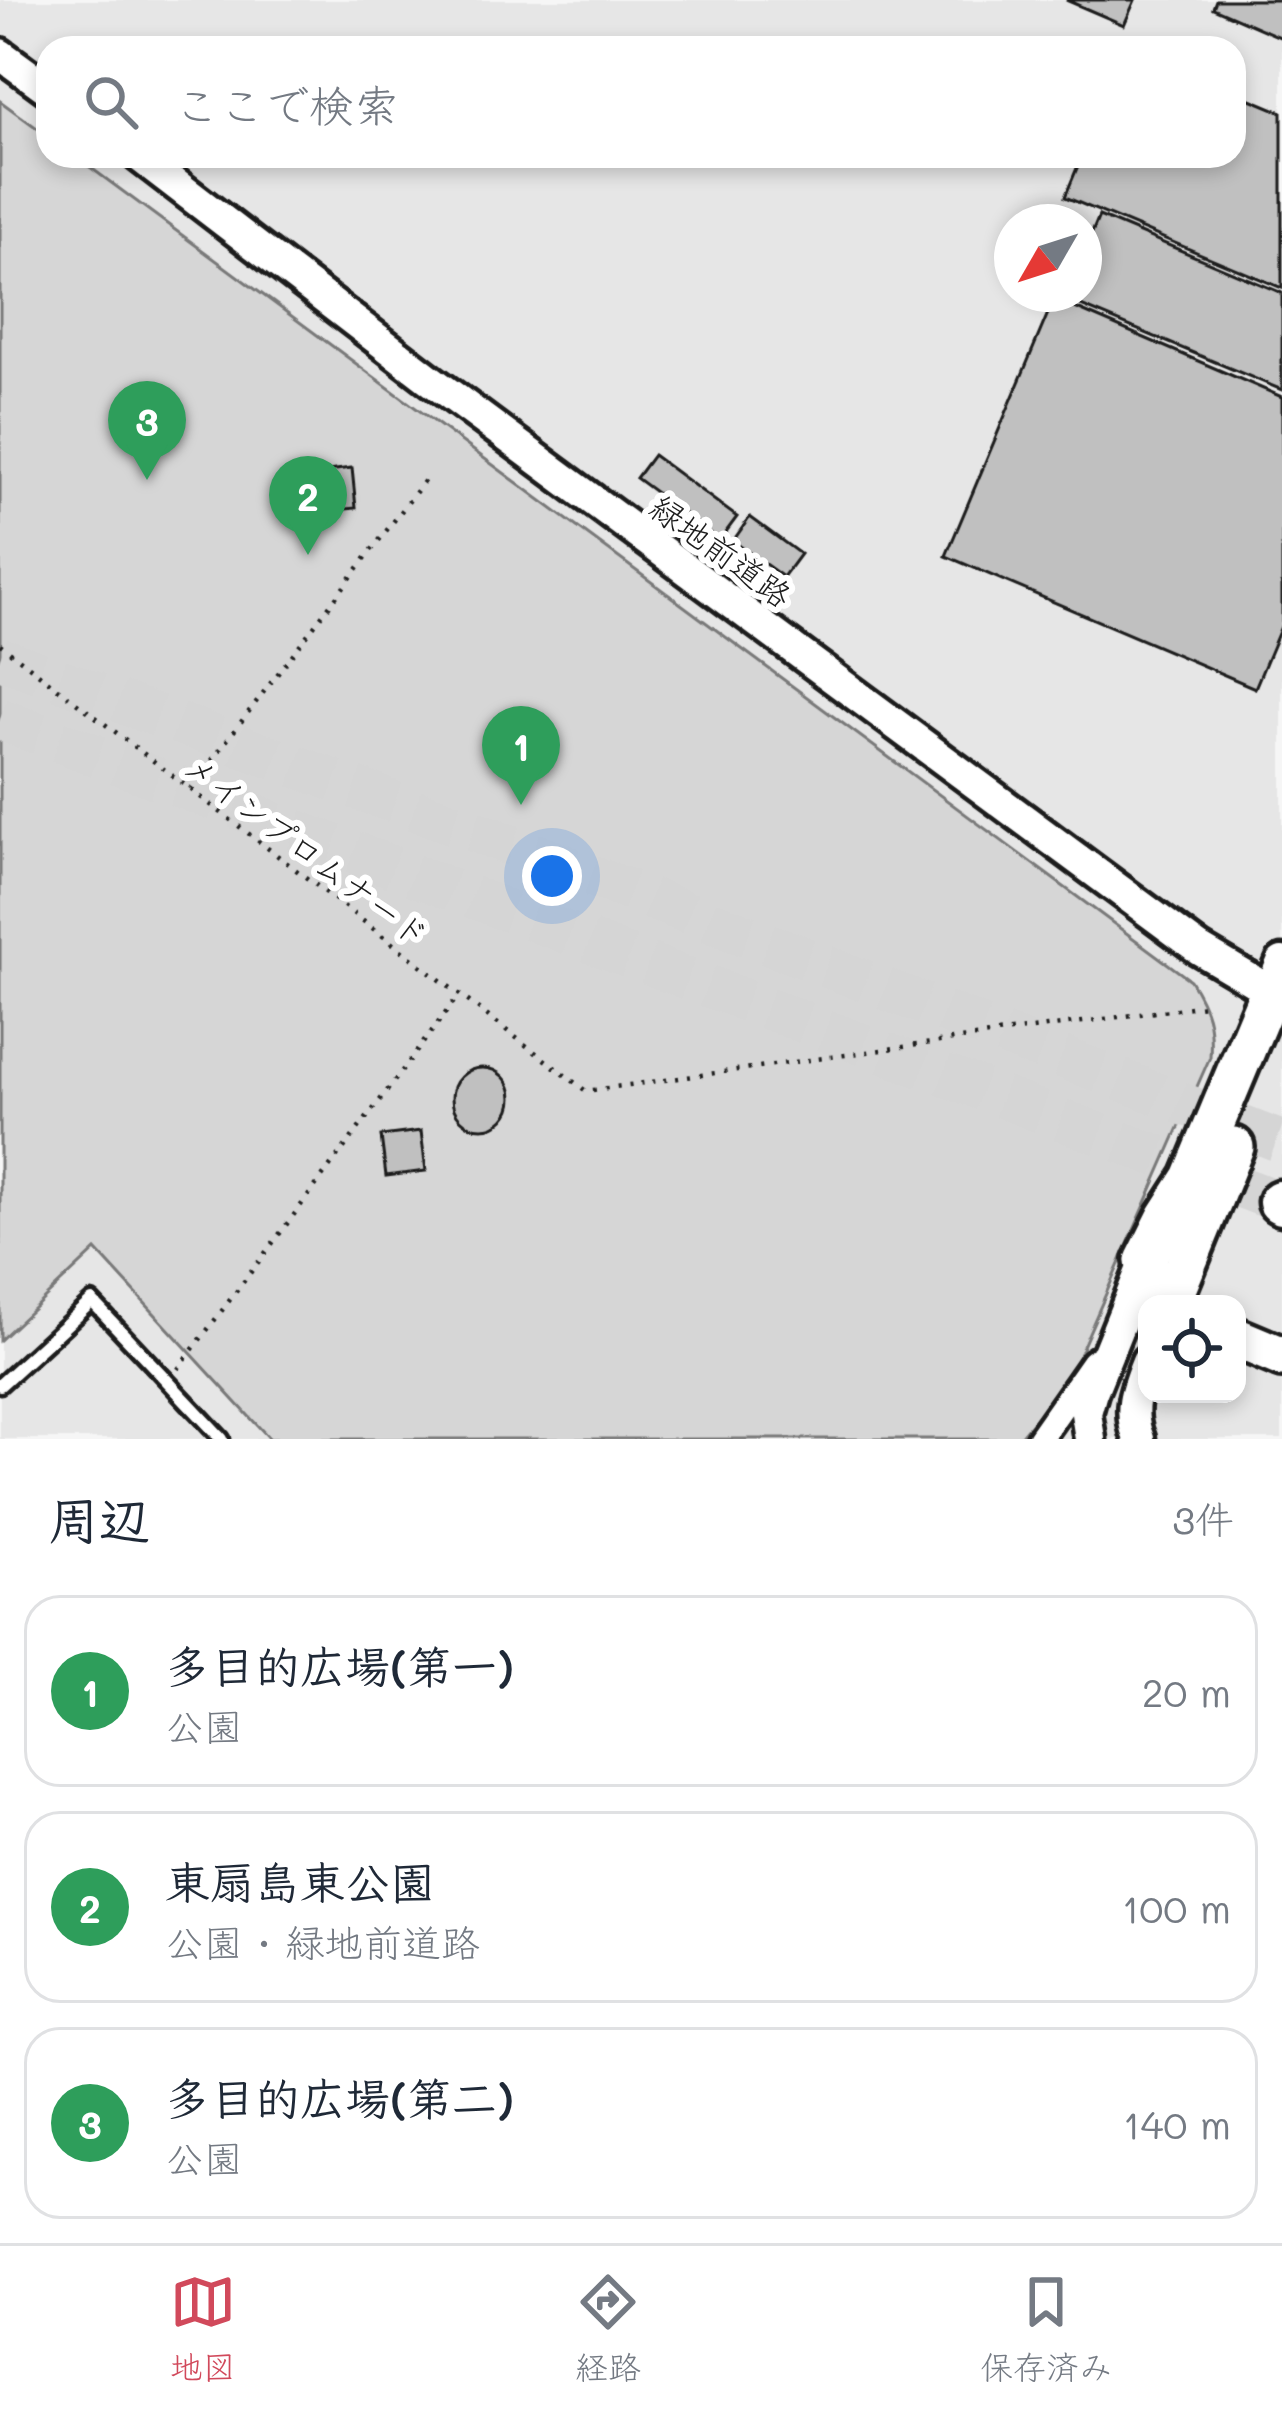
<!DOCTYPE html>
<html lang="ja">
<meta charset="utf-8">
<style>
:root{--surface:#fff;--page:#f2f2f3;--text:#1f2937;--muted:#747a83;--line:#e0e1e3;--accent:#d1495b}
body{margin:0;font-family:Mali,"Klee One",sans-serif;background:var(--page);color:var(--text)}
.controls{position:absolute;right:36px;bottom:36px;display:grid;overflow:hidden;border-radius:24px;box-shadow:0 6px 18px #0003}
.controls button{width:108px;height:108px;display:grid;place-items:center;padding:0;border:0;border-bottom:3px solid var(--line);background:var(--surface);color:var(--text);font:60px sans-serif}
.compass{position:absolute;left:994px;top:204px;width:108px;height:108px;border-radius:50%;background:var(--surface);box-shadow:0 6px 18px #0003;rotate:231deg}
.you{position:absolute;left:552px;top:876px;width:42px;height:42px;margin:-30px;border:9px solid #fff;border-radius:50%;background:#1a73e8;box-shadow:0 0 0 18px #1a73e833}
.badge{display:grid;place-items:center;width:78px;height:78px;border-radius:50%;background:var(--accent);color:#fff;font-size:39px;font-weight:700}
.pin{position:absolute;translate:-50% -99px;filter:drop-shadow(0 3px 6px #0008)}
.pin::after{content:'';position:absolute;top:63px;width:42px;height:36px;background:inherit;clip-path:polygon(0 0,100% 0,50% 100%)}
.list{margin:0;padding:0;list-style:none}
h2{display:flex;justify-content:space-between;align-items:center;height:156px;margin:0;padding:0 48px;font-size:51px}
h2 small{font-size:39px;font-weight:400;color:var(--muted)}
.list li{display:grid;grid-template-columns:78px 1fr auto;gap:36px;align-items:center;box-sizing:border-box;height:192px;margin:0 24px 24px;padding:0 24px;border:3px solid var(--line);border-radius:36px}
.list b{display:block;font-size:45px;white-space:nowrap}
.list p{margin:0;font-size:39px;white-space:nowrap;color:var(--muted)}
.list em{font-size:39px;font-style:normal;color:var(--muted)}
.icon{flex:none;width:66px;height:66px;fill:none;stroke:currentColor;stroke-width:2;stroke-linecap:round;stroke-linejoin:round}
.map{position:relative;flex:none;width:1282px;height:1439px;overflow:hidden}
.search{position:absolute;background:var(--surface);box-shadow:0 6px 18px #0003;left:36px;right:36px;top:36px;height:132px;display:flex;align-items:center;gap:30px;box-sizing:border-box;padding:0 42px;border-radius:36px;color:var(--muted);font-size:45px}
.sheet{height:804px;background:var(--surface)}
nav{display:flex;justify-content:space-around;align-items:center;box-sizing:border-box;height:168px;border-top:3px solid var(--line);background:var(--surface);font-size:33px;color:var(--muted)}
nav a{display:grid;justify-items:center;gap:6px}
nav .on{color:var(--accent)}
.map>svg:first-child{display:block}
.built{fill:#e6e6e6;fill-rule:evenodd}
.green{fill:#d6d6d6;stroke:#797979;stroke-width:3}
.building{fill:#c0c0c0;stroke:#1c1c1c;stroke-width:3}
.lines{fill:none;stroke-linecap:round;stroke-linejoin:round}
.motorway-tunnel{stroke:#d5d5d5;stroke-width:42;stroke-dasharray:42 21;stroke-linecap:butt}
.service-casing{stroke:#1c1c1c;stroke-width:21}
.minor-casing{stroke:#1c1c1c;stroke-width:33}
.tertiary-casing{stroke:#1c1c1c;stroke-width:39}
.trunk-casing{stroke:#1c1c1c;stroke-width:48}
.motorway-casing{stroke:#1c1c1c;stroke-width:51}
.path{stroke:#1c1c1c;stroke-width:4.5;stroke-dasharray:3 9;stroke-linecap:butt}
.service{stroke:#fff;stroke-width:12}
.minor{stroke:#fff;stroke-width:24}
.tertiary{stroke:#fff;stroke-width:30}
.trunk{stroke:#fff;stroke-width:39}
.motorway{stroke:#fff;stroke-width:42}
.labels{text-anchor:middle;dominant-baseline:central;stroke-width:12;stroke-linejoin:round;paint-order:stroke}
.street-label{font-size:33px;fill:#1c1c1c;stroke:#fff}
</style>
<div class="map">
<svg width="1282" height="1439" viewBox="0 0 1282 1439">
<rect width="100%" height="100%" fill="#f6f6f6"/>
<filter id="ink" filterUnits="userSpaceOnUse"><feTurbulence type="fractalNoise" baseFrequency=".00833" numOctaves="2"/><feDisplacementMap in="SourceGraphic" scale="24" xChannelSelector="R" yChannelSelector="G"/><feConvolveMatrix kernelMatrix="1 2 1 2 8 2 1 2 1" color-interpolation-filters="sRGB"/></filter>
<g filter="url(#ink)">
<path class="built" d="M 0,0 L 1282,0 L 1282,1439 L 0,1439 ZM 48,48 L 1234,48 L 1234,156 L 48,156 ZM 1012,222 L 1084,222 L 1084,294 L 1012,294 ZM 1147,1304 L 1237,1304 L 1237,1394 L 1147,1394 Z"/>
<path class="green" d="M 0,101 L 48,136 L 48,156 L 75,156 L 1190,980 C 1208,1009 1212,1024 1210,1057 L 1069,1378 L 1018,1439 L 270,1439 L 96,1250 L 0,1340 Z"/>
<g class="building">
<polygon points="1066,0 1135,0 1124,25"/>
<polygon points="1216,0 1282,0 1282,38 1213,8"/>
<polygon points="1234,92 1282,112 1282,288 1065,197 1082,156 1234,156"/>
<polygon points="1099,216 1282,293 1282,390 1064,299 1066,294 1084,294 1084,252"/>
<polygon points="1054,299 1282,397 1282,624 1255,688 946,556"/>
<polygon points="653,455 737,517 720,540 636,478"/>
<polygon points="352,468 356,508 315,512 311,473"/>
<polygon points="750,517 800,554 783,577 733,541"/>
<circle cx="482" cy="1098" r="30"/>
<polygon points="421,1131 426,1171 386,1176 381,1136"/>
</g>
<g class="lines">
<g class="motorway-tunnel">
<polyline points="0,658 517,847 1282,1142"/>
<polyline points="0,719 1280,1202"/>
</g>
<g class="service-casing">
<polyline id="service" points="0,1385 92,1301 222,1439"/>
</g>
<g class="minor-casing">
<polyline id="minor" points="1039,1439 1093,1362 1102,1356"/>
</g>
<g class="tertiary-casing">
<g id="tertiary">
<polyline points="0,54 48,89"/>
<polyline points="139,156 432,381 1199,949 1270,991 1282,962"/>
<polyline points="1090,1439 1086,1413 1092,1392 1145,1261"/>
<path d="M 1139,1439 C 1127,1410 1136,1389 1147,1361"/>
</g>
</g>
<g class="trunk-casing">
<g id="trunk">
<polyline points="1168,1304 1145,1261 1167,1217 1192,1178 1270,991 1282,996"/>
<polyline points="1170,1304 1234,1147"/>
<polyline points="1237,1338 1282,1357"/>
</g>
</g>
<g class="motorway-casing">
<polyline id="motorway" points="1280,1202 1282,1203"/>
</g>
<g class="path">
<polyline points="0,644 586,1091 1205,1005"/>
<polyline points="190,789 425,480"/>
<polyline points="178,1369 459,995"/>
</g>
<use href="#service" class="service"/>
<use href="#minor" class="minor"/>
<use href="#tertiary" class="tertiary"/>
<use href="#trunk" class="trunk"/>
<use href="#motorway" class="motorway"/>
</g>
</g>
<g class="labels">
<g class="street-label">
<text transform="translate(722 550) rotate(36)">緑地前道路</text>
<text transform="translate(307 849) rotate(37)">メインプロムナード</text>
</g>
</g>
</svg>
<div class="controls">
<button><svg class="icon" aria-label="locate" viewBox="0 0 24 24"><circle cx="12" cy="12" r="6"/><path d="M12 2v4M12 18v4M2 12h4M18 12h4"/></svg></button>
</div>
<svg class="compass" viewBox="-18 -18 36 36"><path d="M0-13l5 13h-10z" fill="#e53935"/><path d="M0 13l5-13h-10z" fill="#747a83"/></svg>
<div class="you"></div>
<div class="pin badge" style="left:521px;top:805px;background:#2e9e5b">1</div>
<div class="pin badge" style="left:308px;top:555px;background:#2e9e5b">2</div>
<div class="pin badge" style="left:147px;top:480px;background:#2e9e5b">3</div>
<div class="search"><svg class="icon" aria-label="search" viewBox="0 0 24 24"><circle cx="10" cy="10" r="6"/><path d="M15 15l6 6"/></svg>ここで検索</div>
</div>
<section class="sheet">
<h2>周辺<small>3件</small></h2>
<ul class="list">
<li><span class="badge" style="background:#2e9e5b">1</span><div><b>多目的広場(第一)</b><p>公園</p></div><em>20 m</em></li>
<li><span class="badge" style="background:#2e9e5b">2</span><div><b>東扇島東公園</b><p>公園 · 緑地前道路</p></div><em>100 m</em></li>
<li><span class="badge" style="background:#2e9e5b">3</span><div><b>多目的広場(第二)</b><p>公園</p></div><em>140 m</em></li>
</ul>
</section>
<nav>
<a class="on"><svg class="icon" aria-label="map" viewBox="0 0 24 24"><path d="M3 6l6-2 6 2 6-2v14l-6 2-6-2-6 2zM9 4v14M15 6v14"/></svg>地図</a>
<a><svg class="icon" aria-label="directions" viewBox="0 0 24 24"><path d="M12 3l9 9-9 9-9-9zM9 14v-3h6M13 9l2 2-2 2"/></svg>経路</a>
<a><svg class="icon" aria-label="saved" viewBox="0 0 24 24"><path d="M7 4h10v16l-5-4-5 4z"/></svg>保存済み</a>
</nav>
